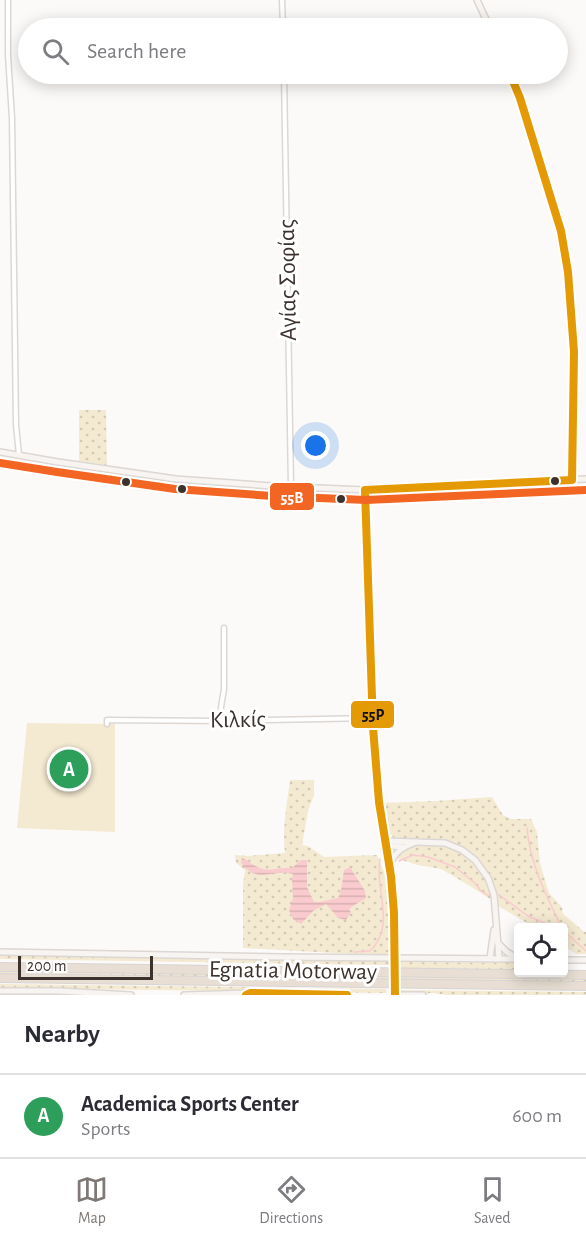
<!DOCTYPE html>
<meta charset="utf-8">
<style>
:root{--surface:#fff;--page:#f7f7f7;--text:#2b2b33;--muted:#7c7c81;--line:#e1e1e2;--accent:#7f7874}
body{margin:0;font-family:"Alegreya Sans",sans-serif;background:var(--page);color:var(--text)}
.controls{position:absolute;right:18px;bottom:18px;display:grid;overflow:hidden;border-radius:6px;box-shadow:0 3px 15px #0003}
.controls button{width:54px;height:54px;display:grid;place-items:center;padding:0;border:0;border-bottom:2px solid var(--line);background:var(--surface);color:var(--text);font:30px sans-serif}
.scale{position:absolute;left:18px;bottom:15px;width:135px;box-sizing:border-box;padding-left:6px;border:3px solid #3c322d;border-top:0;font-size:16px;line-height:21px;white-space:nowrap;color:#3c322d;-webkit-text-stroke:4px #fff;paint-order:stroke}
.you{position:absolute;left:316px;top:446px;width:21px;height:21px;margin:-15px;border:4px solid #fff;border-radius:50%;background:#1a73e8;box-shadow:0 0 0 9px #1a73e833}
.badge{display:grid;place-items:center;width:39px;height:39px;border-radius:50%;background:var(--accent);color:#fff;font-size:20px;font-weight:700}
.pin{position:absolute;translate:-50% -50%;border:3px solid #fff;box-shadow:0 2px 6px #0006}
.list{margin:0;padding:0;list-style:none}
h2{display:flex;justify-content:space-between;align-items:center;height:78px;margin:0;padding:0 24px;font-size:26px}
h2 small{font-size:20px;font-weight:400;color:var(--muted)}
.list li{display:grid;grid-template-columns:39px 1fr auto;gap:18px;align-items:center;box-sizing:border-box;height:84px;padding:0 24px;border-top:2px solid var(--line)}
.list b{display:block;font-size:22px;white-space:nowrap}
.list p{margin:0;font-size:20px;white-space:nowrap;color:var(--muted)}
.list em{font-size:20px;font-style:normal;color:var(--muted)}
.icon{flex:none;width:33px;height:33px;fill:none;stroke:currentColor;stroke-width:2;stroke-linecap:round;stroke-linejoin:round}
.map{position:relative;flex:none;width:586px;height:995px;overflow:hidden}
.search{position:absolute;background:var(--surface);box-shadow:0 3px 15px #0003;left:18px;right:18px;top:18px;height:66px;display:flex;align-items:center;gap:15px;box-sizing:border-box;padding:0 21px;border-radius:33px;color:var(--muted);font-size:22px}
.sheet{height:162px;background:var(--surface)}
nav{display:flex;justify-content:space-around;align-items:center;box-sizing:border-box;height:84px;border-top:2px solid var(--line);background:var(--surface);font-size:16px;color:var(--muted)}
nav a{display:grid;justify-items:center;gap:3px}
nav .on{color:var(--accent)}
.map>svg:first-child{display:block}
.grass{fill:url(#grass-dots)}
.pitch{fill:#f4e9d1}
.water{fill:url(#water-rules)}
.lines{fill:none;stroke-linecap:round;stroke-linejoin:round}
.stream{stroke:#facbce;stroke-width:1.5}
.street-casing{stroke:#dcd7d3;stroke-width:7}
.secondary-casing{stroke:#dcd7d3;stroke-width:8}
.highway-casing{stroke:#d7d4d3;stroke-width:10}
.street{stroke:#fffefe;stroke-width:4}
.secondary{stroke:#f7f4f1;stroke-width:5}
.highway{stroke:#e8ded3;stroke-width:8}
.secondary-bridge-casing{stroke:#dcd7d3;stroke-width:8;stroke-linecap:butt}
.secondary-bridge{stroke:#f7f4f1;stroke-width:5}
.bus-1-casing{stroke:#fff;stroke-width:12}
.bus-2-casing{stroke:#fff;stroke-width:12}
.bus-1{stroke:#e49a04;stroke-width:8}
.bus-2{stroke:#f26522;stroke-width:8}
.bus-dot{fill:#3c322d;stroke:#fff;stroke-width:2}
.labels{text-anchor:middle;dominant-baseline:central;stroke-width:6;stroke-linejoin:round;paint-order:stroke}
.street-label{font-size:24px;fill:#3c322d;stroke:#fff}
.line-badge{stroke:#fff;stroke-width:2}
.badge-label{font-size:16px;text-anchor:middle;font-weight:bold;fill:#fff}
.pale-badge-label{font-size:16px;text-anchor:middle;font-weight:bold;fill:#111}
</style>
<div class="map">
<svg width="586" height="995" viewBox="0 0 586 995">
<defs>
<pattern id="grass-dots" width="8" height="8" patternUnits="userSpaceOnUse" patternTransform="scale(1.5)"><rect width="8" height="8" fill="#f4e9d1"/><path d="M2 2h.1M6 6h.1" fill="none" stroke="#d2c8b4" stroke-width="1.8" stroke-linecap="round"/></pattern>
<pattern id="water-rules" width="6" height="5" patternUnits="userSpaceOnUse" patternTransform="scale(1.5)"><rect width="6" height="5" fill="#facbce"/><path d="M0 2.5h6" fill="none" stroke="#d7afb1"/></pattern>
</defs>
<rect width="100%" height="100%" fill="#fcfaf8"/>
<g class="grass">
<polygon points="79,410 106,410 107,465 79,461"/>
<path d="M 290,780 L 314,780 L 314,795 L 308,811 L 302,845 L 308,846 L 324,857 L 377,855 L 389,884 L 392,928 L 388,956 L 243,948 L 243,884 L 245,870 L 236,863 L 235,855 L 247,856 L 285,853 C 282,829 287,804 290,780 Z"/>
<polygon points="492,797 503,815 511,819 531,819 537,832 540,863 549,893 562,907 563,914 583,931 586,932 586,954 576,954 564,946 564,928 534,927 498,906 490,899 470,886 441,869 418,865 395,858 396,840 388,832 383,803 436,801"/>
<polygon points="0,955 389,961 389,965 0,959"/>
<polygon points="400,962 518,963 518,969 401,968"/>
<polygon points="0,971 586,980 586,982 0,973"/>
<polygon points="0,984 386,989 387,993 0,988"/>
<polygon points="400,990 586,992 586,995 448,995 433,993 400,995"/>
</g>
<polygon class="pitch" points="27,723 115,724 115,832 17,828"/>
<g class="water">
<polygon points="245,483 282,487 315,494 287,494 282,490 278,492 240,491 204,487"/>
<path d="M 242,858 C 248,860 253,866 260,868 C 270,872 282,867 292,868 L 301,860 L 307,860 L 307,887 L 314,902 L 320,902 L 338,898 L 341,891 L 344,870 L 350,867 L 365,891 L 366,898 C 361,902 352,905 349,910 L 351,912 L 346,920 L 338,918 L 326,904 L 313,911 L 301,924 L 293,919 L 289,910 L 293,898 L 292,879 L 293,874 C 273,868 257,885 241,863 Z"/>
</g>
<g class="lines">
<g class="stream">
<path d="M 527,828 C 530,864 546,895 562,928"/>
<polyline points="399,861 413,855 428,857 455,867 476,884 480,890 487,895 491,895"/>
<polyline points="499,895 528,916 557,928"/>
<polyline points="564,931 586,951"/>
<path d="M 354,952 L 370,951 C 397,925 374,891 380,859"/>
</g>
<g class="street-casing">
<g id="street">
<polyline points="8,0 8,55 12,118 16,425 19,455"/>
<polyline points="282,0 283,28"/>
<polyline points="284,74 291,487"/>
<polyline points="221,721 221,707 224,689 224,628"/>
<polyline points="107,724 107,720 221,721 373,718"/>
</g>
</g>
<g class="secondary-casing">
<g id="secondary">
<polyline points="477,0 490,28"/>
<path d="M 510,74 L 520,98 L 561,231 C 567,259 569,286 571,314 C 573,334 575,354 574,374 C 574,410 571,445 572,480"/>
<polyline points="0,452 58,462 176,479 272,486 365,490 586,479"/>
<polyline points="365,490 373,727 379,802 391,876 395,948"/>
<polyline points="385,841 445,843 462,850 475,860 488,878 494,895 499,958"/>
<polyline points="385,841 391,846 403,847"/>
<path d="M 390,865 C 395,851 403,847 416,842"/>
<polyline points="498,943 507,952 517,958"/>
<polyline points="0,952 283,957 518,959"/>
<polyline points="490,958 494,930"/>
<polyline points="564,960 586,960"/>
<polyline points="0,991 59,991 131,995"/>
<polyline points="184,995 250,993 347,995"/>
<polyline points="400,995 423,995"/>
</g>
</g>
<g class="highway-casing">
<g id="highway">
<polyline points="0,967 586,975"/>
<polyline points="0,978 586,986"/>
</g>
</g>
<use href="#street" class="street"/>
<use href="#secondary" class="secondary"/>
<use href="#highway" class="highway"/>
<g class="secondary-bridge-casing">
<polyline id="secondary-bridge" points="395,948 395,995"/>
</g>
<use href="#secondary-bridge" class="secondary-bridge"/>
<g class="bus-1-casing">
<g id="bus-1">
<polyline points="246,995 250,993 347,995"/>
<polyline points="395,995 394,913 391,876 379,802 373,727 365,490 572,480 574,352 568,272 561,231 520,98 510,74"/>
</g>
</g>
<g class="bus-2-casing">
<polyline id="bus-2" points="0,463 57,472 175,489 272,496 366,500 586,490"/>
</g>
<use href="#bus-1" class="bus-1"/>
<use href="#bus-2" class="bus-2"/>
</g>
<g class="bus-dot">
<circle cx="555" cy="481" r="5"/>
<circle cx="126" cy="482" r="5"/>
<circle cx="182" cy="489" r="5"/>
<circle cx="341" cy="499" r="5"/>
</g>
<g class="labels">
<g class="street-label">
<text transform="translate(288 280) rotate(-91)">Αγίας Σοφίας</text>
<text transform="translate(238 720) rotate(-1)">Κιλκίς</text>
<text transform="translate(293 971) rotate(1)">Egnatia Motorway</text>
</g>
</g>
<g class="line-badge">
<rect x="269" y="482" width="46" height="29" rx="6" fill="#f26522"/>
<rect x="350" y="700" width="45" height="29" rx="6" fill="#e49a04"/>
</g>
<g class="badge-label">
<text x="292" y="503">55Β</text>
</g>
<g class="pale-badge-label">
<text x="373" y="720">55Ρ</text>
</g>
</svg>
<div class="controls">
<button><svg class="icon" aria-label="locate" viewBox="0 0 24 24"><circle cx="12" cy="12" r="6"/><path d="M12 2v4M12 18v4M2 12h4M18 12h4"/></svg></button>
</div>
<div class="scale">200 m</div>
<div class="you"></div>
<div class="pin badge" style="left:69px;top:769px;background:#2e9e5b">A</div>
<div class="search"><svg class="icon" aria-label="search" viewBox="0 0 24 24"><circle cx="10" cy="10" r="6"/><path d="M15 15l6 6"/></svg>Search here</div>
</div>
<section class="sheet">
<h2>Nearby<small></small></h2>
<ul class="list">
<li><span class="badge" style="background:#2e9e5b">A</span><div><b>Academica Sports Center</b><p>Sports</p></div><em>600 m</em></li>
</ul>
</section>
<nav>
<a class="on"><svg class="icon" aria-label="map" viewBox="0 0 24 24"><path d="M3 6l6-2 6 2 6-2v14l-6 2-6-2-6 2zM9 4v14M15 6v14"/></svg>Map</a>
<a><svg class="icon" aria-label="directions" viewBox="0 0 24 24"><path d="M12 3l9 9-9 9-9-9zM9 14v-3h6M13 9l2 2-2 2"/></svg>Directions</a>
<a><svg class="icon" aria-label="saved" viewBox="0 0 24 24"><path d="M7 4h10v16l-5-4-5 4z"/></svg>Saved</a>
</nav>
